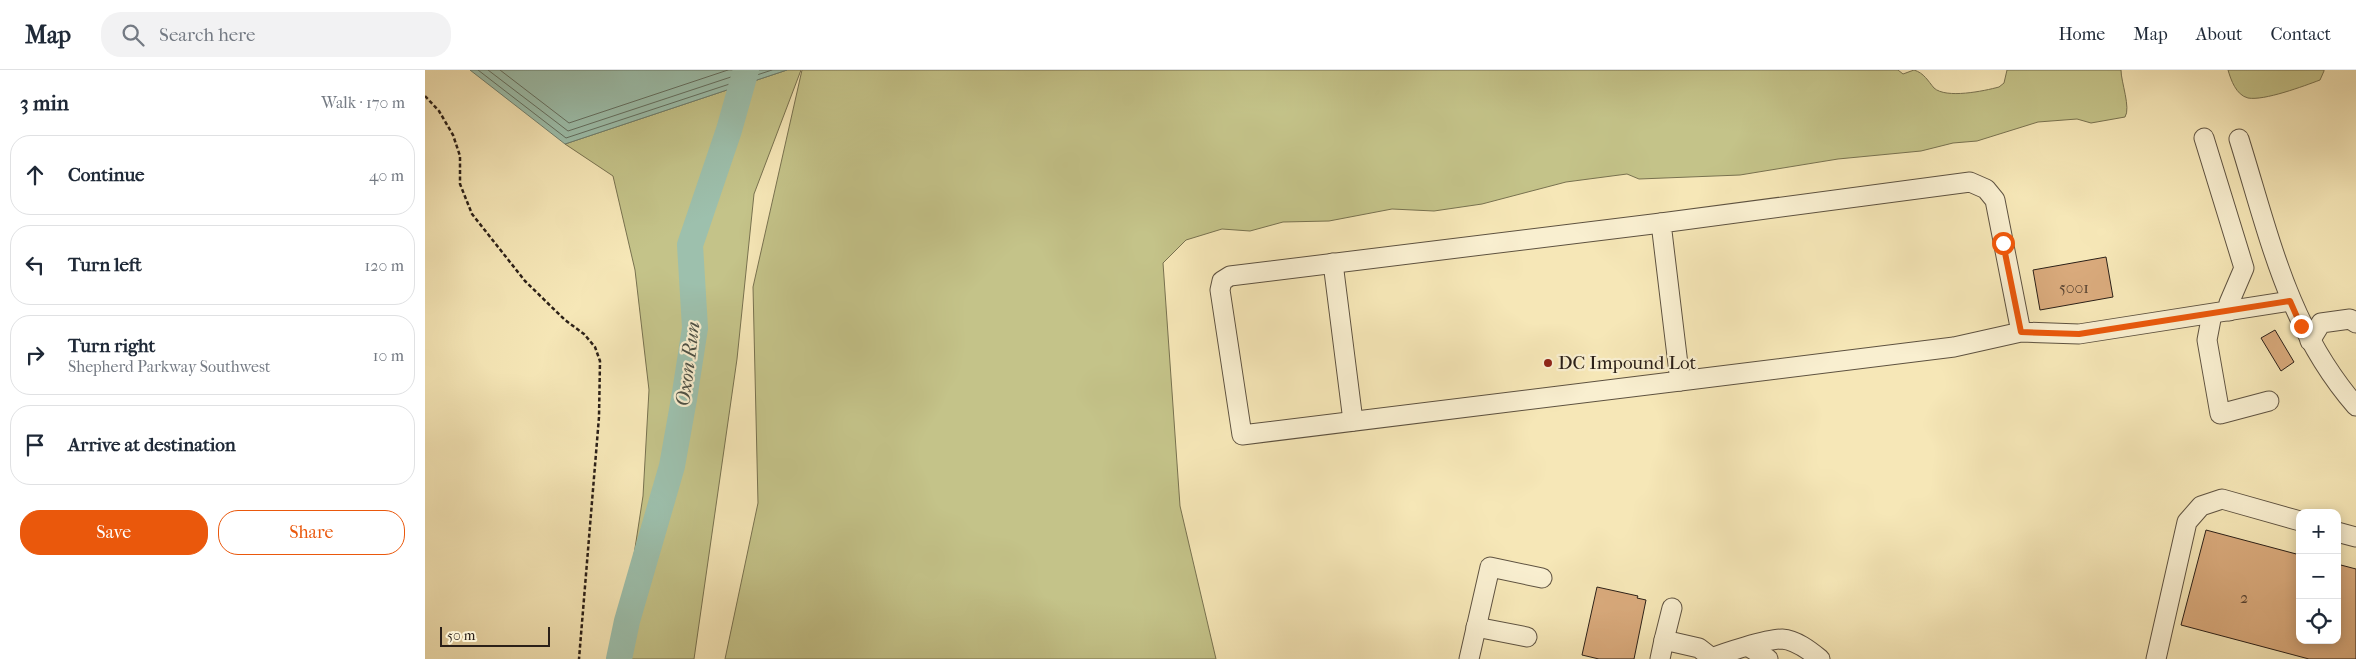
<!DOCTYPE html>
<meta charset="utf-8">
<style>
:root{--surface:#fff;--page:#f2f2f3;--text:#1f2937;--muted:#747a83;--line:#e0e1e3;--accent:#ea580c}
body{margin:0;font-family:"IM FELL French Canon",serif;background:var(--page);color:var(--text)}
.controls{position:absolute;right:15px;bottom:15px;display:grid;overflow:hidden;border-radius:10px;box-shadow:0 2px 12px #0003}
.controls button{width:45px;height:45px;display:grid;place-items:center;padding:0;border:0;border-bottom:1px solid var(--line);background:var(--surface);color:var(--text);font:25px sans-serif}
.scale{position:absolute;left:15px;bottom:12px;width:110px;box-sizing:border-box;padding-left:5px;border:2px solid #2b2018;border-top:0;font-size:14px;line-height:18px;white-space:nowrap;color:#2b2018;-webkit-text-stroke:4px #f9efd0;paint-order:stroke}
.stop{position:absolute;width:15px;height:15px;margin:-11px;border:4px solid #ea580c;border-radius:50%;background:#fff}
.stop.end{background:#ea580c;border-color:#fff;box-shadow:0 1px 5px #0008}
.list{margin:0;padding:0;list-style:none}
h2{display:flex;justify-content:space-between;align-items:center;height:65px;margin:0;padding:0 20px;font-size:21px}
h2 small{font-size:16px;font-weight:400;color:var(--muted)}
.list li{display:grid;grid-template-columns:32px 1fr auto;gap:15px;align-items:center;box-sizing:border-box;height:80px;margin:0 10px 10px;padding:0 10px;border:1px solid var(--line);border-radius:20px}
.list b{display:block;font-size:19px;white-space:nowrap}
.list p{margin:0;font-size:16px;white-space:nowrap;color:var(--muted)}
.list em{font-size:16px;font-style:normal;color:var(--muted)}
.actions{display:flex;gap:10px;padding:15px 20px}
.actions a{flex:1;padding:11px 0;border:1px solid var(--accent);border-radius:20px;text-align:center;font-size:18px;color:var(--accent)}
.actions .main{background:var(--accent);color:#fff}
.icon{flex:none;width:28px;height:28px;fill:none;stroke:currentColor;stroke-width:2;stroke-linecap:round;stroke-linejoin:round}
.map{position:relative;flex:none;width:1931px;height:589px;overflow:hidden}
header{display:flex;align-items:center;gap:30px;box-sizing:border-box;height:70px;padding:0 25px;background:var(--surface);border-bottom:1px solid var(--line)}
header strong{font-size:24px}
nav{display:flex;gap:28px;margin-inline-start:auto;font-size:18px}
.search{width:350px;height:45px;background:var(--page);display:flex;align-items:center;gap:12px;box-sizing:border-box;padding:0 18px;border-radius:20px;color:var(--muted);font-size:19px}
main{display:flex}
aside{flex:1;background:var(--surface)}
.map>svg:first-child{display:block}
.green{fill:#c4c389;stroke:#787250}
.water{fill:#9dc0ad;stroke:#6f8071}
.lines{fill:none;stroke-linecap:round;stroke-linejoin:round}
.shore{stroke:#647062;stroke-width:1}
.river{stroke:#9dc0ad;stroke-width:26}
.building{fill:#d9aa7c;stroke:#2b2018}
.minor-casing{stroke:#5e5240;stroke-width:21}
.path{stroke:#2b2018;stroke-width:2.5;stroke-dasharray:4 2.5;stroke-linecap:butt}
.minor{stroke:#f9efd0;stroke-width:19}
.route{stroke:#ea580c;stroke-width:6}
.poi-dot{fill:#8f2418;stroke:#f9efd0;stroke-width:2}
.labels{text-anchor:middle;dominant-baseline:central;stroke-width:4.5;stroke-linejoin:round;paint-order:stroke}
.number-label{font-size:16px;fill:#564231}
.poi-label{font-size:19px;fill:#2b2018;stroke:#f9efd0;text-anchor:start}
.water-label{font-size:20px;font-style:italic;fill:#4d5045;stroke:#f9efd0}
</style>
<header>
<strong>Map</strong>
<div class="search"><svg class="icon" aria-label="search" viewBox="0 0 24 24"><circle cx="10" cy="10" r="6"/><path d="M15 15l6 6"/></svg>Search here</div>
<nav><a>Home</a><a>Map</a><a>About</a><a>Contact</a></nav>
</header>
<main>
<aside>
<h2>3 min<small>Walk · 170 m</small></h2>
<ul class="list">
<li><svg class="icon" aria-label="ahead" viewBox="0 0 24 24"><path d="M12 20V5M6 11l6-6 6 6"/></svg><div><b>Continue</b></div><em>40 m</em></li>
<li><svg class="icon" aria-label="left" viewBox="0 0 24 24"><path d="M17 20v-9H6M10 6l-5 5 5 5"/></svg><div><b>Turn left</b></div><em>120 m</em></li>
<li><svg class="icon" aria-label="right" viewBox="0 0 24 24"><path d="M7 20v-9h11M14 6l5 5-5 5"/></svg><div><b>Turn right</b><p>Shepherd Parkway Southwest</p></div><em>10 m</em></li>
<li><svg class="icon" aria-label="arrive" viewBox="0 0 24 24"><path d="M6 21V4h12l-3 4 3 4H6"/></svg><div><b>Arrive at destination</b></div></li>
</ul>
<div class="actions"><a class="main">Save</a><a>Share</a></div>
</aside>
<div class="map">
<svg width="1931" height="589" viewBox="0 0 1931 589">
<rect width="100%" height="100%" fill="#f6e7b7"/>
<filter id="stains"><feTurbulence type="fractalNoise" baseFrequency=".004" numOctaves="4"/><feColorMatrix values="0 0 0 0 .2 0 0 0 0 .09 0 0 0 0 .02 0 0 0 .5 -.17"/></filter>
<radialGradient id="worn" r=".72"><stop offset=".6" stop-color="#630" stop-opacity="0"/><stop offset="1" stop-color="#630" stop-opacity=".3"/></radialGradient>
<g class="green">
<polygon points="362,0 376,0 329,124 312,289 269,589 193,589 218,426 224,320 210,200 188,106 140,74"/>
<path d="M 377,0 L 1473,0 L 1478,4 L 1489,0 C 1499,3 1503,11 1509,18 C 1521,29 1559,21 1574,17 L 1579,13 L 1582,0 L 1696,0 C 1696,12 1706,38 1700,47 L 1666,53 L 1652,49 L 1613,52 L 1552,71 L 1528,73 L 1496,81 L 1413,89 L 1315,105 L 1214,109 L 1202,104 L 1141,112 L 1057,134 L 1009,141 L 967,139 L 904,151 L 858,152 L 825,161 L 797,159 L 761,170 L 738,193 L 755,436 L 791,589 L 300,589 L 333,433 L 328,217 Z"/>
<path d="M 1803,0 L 1899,0 L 1899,1 L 1895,10 C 1879,16 1839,31 1823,28 C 1811,25 1806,10 1803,0 Z"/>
</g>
<polygon class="water" points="45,0 362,0 140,74"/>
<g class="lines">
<g class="shore">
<polyline points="53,0 141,68 347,0"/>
<polyline points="63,0 143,61 327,0"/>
<polyline points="75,0 144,53 303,0"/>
</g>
<polyline class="river" points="194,589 202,551 247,396 259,329 270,258 265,175 304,60 321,0"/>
</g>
<g class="building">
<polygon points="1681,187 1688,227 1615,240 1608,200"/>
<polygon points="1850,260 1869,292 1856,301 1836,268"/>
<polygon points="1781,460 1875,485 1875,570 1912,570 1912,494 1931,499 1931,589 1884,589 1756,555"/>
<polygon points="1172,517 1213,526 1212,528 1221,530 1209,589 1174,589 1157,585"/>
</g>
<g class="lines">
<g class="minor-casing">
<g id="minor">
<polyline points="1779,68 1819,198 1804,233 1804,241"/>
<path d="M 1814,69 C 1844,165 1863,258 1931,336"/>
<polyline points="1236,153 805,206 797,211 795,220 817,365 1255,311"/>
<polyline points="908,193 928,351"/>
<polyline points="1787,244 1782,270 1795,344 1844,331"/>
<polyline points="1596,262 1529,277 1255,311 1236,153 1545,112 1561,119 1570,130 1596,262 1654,264 1865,231"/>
<polyline points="1885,271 1896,253 1925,249 1931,253"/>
<polyline points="1912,462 1931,467"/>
<polyline points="1247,538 1239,570 1274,578 1287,588"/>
<polyline points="1051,557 1102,567"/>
<polyline points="1324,577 1343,589"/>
<polyline points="1044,589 1065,497 1117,508"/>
<polyline points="1235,589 1239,570"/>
<path d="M 1284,589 C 1298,583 1342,569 1357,569 C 1371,570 1384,580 1395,589"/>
<polyline points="1731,589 1762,452 1776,436 1797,429 1875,451"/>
</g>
</g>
<polyline class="path" points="0,26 14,41 28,65 35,86 35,114 47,144 100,211 140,250 159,264 170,277 175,291 174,347 154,589"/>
<use href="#minor" class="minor"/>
</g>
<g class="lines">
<polyline class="route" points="1578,173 1596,262 1654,264 1865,231 1876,256"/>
</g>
<circle class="poi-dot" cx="1123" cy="293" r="5"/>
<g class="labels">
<g class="number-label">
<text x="1649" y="217">5001</text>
<text x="1819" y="527">2</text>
</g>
<g class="poi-label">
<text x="1133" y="293">DC Impound Lot</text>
</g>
<g class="water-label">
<text transform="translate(263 294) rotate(-83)">Oxon Run</text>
</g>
</g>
<rect width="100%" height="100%" filter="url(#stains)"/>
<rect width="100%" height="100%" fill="url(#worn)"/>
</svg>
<div class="controls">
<button>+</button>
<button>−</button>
<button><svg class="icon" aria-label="locate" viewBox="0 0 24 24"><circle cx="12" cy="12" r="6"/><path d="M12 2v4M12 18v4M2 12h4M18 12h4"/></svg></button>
</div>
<div class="scale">50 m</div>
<div class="stop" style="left:1578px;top:173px"></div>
<div class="stop end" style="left:1876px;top:256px"></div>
</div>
</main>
